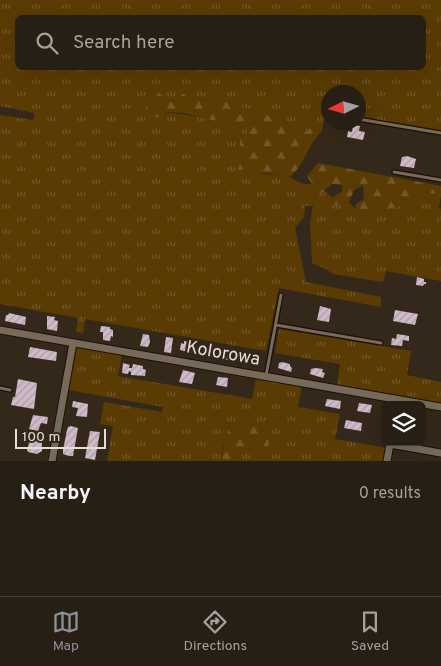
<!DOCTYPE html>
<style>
:root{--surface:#271e14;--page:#332b22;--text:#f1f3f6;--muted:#a4a2a0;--line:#433c34;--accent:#8c9099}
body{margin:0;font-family:Overpass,sans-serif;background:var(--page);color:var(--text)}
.controls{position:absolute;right:15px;bottom:15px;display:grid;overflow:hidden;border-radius:8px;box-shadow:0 5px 20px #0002}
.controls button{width:45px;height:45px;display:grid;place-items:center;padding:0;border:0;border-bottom:1px solid var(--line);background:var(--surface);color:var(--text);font:25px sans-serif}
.compass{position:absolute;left:321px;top:85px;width:45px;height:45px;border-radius:50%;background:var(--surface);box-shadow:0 5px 20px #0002;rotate:265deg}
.scale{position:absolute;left:15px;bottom:12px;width:91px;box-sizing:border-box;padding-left:5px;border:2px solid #e6ded5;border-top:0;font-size:14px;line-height:18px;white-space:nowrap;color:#e6ded5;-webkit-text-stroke:4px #34281a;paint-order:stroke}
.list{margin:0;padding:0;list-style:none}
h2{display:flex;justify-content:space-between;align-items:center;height:65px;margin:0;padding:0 20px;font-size:21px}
h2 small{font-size:16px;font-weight:400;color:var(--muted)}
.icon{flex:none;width:28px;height:28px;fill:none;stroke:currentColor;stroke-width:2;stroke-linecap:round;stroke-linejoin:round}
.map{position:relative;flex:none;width:441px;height:461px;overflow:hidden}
.search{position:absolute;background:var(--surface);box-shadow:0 5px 20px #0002;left:15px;right:15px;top:15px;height:55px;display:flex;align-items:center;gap:12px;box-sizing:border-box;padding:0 18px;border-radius:8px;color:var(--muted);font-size:19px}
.sheet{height:135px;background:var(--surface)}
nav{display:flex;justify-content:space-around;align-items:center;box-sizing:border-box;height:70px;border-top:1px solid var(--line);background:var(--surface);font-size:14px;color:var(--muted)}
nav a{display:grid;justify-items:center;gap:2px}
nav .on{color:var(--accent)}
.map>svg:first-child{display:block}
.grass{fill:url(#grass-tufts);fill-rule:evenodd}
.forest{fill:url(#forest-firs)}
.building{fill:url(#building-hatch)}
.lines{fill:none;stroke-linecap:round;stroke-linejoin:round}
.service-casing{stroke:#1b1104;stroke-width:5.5}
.minor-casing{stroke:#1b1104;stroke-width:9}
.service{stroke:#776a5a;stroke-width:3}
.minor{stroke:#776a5a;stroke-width:7}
.labels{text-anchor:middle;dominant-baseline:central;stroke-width:5;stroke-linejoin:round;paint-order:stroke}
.street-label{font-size:18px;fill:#e6ded5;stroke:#34281a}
</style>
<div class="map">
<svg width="441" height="461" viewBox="0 0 441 461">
<defs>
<pattern id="grass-tufts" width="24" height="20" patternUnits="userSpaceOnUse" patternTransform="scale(1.25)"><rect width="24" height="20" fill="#5b3b04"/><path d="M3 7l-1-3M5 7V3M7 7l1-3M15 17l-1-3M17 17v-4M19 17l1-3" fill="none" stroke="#735728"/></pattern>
<pattern id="forest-firs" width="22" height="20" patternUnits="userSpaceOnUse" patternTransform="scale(1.25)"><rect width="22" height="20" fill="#5b3b04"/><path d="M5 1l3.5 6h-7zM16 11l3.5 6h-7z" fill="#735728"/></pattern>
<pattern id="building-hatch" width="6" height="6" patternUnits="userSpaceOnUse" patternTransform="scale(1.25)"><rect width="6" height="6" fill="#cebac8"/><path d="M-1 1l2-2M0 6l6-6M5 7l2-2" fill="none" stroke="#ac9ca6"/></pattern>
</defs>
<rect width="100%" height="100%" fill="#34281a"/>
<g class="grass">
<path d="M 0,0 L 441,0 L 441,133 L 359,119 L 358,92 L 328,92 L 328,114 L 325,113 L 322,131 L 314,125 L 308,131 L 292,128 L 278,117 L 258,113 L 228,102 L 196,98 L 175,102 L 166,100 L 146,104 L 146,112 C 181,111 212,120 246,126 L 248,133 L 243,149 L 245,169 C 258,177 274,172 289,177 C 299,181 299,185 312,184 L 317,197 L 324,190 L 332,197 L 328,203 L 336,206 L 349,202 L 361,215 L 398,207 L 423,192 L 441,195 L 439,208 L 441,209 L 441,281 L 386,271 L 383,282 L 333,274 L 326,269 L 312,263 L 310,223 L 313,206 L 305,206 L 304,217 L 295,228 L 306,282 L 381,297 L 381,307 L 279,288 L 266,351 L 85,319 L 83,333 L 76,332 L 78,318 L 0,304 L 0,115 L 33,120 L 35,113 L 0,106 ZM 18,18 L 424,18 L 424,68 L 18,68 Z"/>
<polygon points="279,329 411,351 407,375 441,382 441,404 337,386 340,364 275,353"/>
<polygon points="77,345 122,354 118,376 252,399 256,378 302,385 298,407 340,414 335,439 387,448 385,461 237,461 244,426 229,423 226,446 223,446 220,461 107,461 113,426 100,424 104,402 162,412 163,407 69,390"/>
</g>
<g class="forest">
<path d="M 158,93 L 165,96 L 166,100 L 174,102 L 179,94 L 184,94 L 189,99 L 196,98 L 228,102 L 258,113 L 278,117 L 292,128 L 307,131 L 314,125 L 322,131 C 308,144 305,164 290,177 L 269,173 L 253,174 L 245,169 L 238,170 L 243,149 L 240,145 L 240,138 L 248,133 L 246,126 L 207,119 L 184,113 L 164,112 L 161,116 L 155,118 L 146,112 L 146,103 L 155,101 Z"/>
<polygon points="318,163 441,186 441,195 423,192 398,207 361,215 355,210 356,204 364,199 363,185 354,190 349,202 336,206 327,203 332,197 342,192 342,185 332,184 317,197 310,195 312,184 307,176"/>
<polygon points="229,423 272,428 267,453 240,448 237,461 220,461 224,446 226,446"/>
</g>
<g class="building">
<polygon points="353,125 360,126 359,131 365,132 363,140 347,137 348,131 352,132"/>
<polygon points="407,156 416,159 414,168 400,166 402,157"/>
<polygon points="417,277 424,279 424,282 426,282 426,284 424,284 423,286 416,285"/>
<polygon points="320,306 331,309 329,322 317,320"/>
<polygon points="395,310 418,314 415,325 393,321"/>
<polygon points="9,313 26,317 25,325 5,321 6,315 8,315"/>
<polygon points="47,316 55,317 54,320 58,321 57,331 47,329"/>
<polygon points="101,326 110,327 110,329 113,330 113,337 111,336 110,341 103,340 103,332 100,332"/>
<polygon points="143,334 149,335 150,342 148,347 140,346"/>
<polygon points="397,334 409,336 409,341 403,340 402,346 391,345 392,338 396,339"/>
<polygon points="166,337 173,338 171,353 164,352"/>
<polygon points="184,341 193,342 192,353 180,350 181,343 184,344"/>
<polygon points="30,347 57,352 56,361 28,357"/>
<polygon points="224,348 234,350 233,360 222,360"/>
<polygon points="282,362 290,364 290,366 292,368 291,372 278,368 279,363"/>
<polygon points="123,363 130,365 129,368 132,368 133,364 143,366 143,369 146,370 145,376 131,375 131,372 129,371 128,374 122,373"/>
<polygon points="315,368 323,369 322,372 325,373 323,378 310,374 311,369"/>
<polygon points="183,370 195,373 192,384 179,382"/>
<polygon points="218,377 228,378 227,387 216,385"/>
<polygon points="18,379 37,383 34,409 11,405 13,397 15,397"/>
<polygon points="327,399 341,401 340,409 325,406"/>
<polygon points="73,401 88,404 87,417 76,416 78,408 72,407"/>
<polygon points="359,403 372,405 370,413 357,411"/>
<polygon points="33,415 48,417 47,424 41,423 38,431 29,429"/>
<polygon points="346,420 362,423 361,431 344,428"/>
<polygon points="71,426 78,428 73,456 69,456 63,454 63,450 67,430 68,427"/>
<polygon points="90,431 100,432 95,460 85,458"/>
<polygon points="34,439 42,440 42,451 37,454 28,452 27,450 30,440 33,440"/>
</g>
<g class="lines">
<g class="service-casing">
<g id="service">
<polyline points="325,113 328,114"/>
<polyline points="358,119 441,133"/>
<polyline points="394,172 441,180"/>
<polyline points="276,325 381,343"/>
<polyline points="266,376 281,295"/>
<polyline points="0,388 10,390"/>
</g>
</g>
<g class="minor-casing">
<g id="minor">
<polyline points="0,330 441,407"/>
<polyline points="52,461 73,343"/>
<polyline points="387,461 390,444 441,453"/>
</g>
</g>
<use href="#service" class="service"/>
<use href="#minor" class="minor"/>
</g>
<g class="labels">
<g class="street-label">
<text transform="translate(223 354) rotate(10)">Kolorowa</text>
</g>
</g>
</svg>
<div class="controls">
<button><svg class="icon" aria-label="layers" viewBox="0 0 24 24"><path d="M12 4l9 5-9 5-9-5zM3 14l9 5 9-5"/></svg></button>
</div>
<svg class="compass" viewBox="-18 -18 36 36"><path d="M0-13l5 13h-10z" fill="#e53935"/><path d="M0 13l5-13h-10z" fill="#a4a2a0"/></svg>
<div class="scale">100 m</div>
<div class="search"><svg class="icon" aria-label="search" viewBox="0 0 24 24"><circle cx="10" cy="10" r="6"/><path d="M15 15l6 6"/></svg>Search here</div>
</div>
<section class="sheet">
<h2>Nearby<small>0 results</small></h2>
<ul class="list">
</ul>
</section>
<nav>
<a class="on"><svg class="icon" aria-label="map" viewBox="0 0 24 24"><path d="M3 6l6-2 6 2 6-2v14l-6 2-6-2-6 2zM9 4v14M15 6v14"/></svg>Map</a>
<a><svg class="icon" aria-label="directions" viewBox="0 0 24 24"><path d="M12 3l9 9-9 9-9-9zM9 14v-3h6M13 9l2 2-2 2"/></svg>Directions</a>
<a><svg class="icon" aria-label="saved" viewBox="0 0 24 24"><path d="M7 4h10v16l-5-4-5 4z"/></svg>Saved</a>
</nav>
